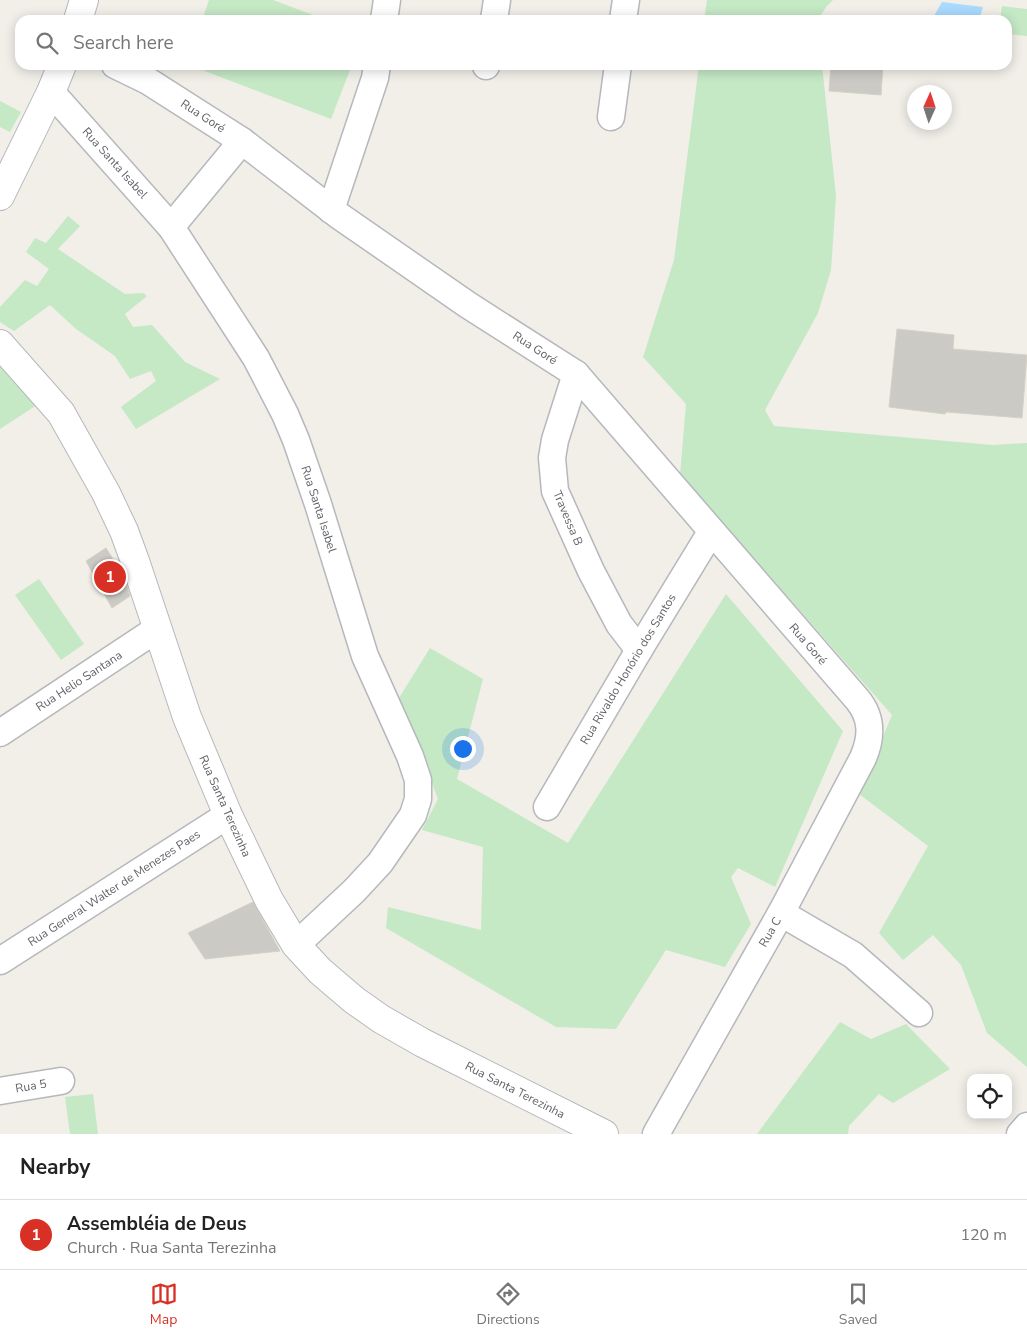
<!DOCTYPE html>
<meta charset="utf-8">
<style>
:root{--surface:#fff;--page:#f6f6f6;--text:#222;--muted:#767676;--line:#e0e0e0;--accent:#d93025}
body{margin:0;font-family:"Nunito Sans",sans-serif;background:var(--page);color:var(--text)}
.controls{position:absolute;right:15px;bottom:15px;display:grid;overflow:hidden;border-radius:10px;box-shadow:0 2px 12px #0003}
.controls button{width:45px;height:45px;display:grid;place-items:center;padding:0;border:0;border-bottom:1px solid var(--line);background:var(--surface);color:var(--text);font:25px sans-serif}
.compass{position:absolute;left:907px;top:85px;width:45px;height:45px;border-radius:50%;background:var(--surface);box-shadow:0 2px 12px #0003;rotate:3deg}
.you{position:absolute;left:462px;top:748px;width:18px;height:18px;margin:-12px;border:4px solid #fff;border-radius:50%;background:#1a73e8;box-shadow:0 0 0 8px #1a73e833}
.badge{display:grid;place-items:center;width:32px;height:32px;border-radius:50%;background:var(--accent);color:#fff;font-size:16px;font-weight:700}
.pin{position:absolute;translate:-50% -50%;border:2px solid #fff;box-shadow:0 1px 5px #0006}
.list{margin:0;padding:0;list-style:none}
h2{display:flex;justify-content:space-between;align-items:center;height:65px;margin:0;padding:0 20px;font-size:21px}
h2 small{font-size:16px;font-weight:400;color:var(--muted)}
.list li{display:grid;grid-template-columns:32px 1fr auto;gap:15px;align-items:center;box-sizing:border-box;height:70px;padding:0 20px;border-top:1px solid var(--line)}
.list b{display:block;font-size:19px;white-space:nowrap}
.list p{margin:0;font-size:16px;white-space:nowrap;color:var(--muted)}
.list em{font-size:16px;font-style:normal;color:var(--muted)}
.icon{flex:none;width:28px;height:28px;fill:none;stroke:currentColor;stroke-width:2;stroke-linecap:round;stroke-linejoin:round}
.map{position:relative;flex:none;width:1027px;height:1134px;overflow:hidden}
.search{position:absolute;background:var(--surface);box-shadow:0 2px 12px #0003;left:15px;right:15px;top:15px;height:55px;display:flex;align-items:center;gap:12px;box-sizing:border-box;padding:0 18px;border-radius:15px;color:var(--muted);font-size:19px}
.sheet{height:135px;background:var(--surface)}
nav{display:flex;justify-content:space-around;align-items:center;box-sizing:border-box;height:70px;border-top:1px solid var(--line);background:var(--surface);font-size:14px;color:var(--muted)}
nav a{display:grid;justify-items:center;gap:2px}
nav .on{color:var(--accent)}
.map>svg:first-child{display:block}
.green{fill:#c5e8c5}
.water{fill:#aadaff}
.building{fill:#cccac5;stroke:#d6d1c6}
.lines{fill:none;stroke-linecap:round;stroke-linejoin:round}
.minor-casing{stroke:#b5b8bc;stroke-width:29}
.tertiary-casing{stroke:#b5b8bc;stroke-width:30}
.minor{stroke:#fff;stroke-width:26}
.tertiary{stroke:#fff;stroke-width:28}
.labels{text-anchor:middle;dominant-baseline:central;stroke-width:5;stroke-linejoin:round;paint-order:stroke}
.street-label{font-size:12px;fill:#5f6368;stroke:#fff}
</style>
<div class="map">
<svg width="1027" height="1134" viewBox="0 0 1027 1134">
<rect width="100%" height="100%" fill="#f1efe8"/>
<g class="green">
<polygon points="209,0 273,0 326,20 202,20"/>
<polygon points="707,0 833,0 826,7 818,20 704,20"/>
<polygon points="1002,6 1027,9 1027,36 1007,34 1007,20 1000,20"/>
<polygon points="189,65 352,65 331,119"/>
<polygon points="699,65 822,65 836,196 831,270 818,313 765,410 774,426 993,445 1027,443 1027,1067 987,1033 961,965 933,935 903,960 879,933 928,846 859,794 892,715 680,475 686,404 643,357 674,260"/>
<polygon points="0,101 21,112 10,132 0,127"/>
<polygon points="68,216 80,226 58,249 125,294 143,293 147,296 125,314 133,327 152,325 185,362 220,379 136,429 121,407 156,381 151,371 130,379 115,356 76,329 50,305 14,331 0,322 0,307 25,280 37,286 49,269 26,252 35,238 46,243"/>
<polygon points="0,365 40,403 0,429"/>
<polygon points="39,579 84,644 61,660 15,595"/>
<polygon points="726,594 843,731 775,887 738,868 731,877 751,924 725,967 666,950 616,1029 556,1027 386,928 388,907 481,930 483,847 422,830 438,799 399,698 430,648 483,679 457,779 568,843"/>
<polygon points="840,1022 871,1039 906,1024 950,1069 893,1103 879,1094 849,1126 848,1134 757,1134"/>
<polygon points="93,1094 98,1134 70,1134 65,1097"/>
</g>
<polygon class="water" points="942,2 983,7 979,20 933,20 934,16"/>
<g class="building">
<polygon points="831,65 883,65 881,95 829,91"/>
<polygon points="897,329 954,335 953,349 1027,355 1022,418 946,412 945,414 889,407"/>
<polygon points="106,548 123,575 130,596 112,608 86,561"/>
<polygon points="253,902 280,951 205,959 188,933"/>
</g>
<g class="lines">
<g class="minor-casing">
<g id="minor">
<polyline points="384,20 387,0"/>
<polyline points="494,20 497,0"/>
<polyline points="623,20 626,0"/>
<path d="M 115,65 L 148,81 L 242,141 L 338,215 L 468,305 L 576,374 L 857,699 C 873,718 872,737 863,758 L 781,913 L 656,1134"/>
<polyline points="486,66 486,65"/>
<polyline points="51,92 171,227 256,358 285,414 296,440 318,504 365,656 410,756 418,780 418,799 413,815 380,863 354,891 296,945"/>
<polyline points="611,117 618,65"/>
<polyline points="331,210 375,78 377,65"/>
<polyline points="171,227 242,141"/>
<polyline points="576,374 555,440 552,458 555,491 591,571 619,624 639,650"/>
<polyline points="0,733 157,629"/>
<polyline points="547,807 639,650 711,532"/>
<polyline points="781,913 853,955 919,1013"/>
<polyline points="0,961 228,815"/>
<polyline points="0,1091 61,1081"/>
<polyline points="1020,1134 1027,1126"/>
</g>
</g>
<g class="tertiary-casing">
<g id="tertiary">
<polyline points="78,20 84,0"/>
<polyline points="0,196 51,92 62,65"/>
<polyline points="0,344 61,413 106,493 124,531 135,561 187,717 228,815 269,900 296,945 320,971 354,1000 381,1019 423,1043 604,1134"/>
</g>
</g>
<use href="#minor" class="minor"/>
<use href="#tertiary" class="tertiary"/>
</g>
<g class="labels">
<g class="street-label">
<text transform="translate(203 116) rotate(33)">Rua Goré</text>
<text transform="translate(115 163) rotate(48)">Rua Santa Isabel</text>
<text transform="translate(535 348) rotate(33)">Rua Goré</text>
<text transform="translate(319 509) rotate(72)">Rua Santa Isabel</text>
<text transform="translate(568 518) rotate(67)">Travessa B</text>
<text transform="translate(808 644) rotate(49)">Rua Goré</text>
<text transform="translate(628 669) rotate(-59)">Rua Rivaldo Honório dos Santos</text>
<text transform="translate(79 681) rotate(-33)">Rua Helio Santana</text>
<text transform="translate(225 806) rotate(66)">Rua Santa Terezinha</text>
<text transform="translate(114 888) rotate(-33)">Rua General Walter de Menezes Paes</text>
<text transform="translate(770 932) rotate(-60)">Rua C</text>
<text transform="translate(31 1086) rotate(-9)">Rua 5</text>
<text transform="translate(515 1090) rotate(27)">Rua Santa Terezinha</text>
</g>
</g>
</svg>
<div class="controls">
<button><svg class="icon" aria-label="locate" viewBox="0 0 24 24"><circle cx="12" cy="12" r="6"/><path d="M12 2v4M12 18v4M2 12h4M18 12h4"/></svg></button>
</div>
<svg class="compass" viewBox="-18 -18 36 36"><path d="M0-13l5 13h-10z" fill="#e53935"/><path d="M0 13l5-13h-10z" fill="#767676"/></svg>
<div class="you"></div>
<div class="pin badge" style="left:110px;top:577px">1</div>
<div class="search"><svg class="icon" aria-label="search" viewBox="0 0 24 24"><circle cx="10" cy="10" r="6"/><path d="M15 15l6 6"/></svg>Search here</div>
</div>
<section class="sheet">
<h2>Nearby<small></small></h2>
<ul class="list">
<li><span class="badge">1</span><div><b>Assembléia de Deus</b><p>Church · Rua Santa Terezinha</p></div><em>120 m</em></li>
</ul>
</section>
<nav>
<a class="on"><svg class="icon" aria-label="map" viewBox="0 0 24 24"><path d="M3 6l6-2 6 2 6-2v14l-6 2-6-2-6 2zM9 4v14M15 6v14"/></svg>Map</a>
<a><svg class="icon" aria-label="directions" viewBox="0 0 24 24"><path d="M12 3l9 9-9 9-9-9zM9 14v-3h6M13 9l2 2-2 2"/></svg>Directions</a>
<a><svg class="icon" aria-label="saved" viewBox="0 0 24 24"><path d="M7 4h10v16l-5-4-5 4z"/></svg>Saved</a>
</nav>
